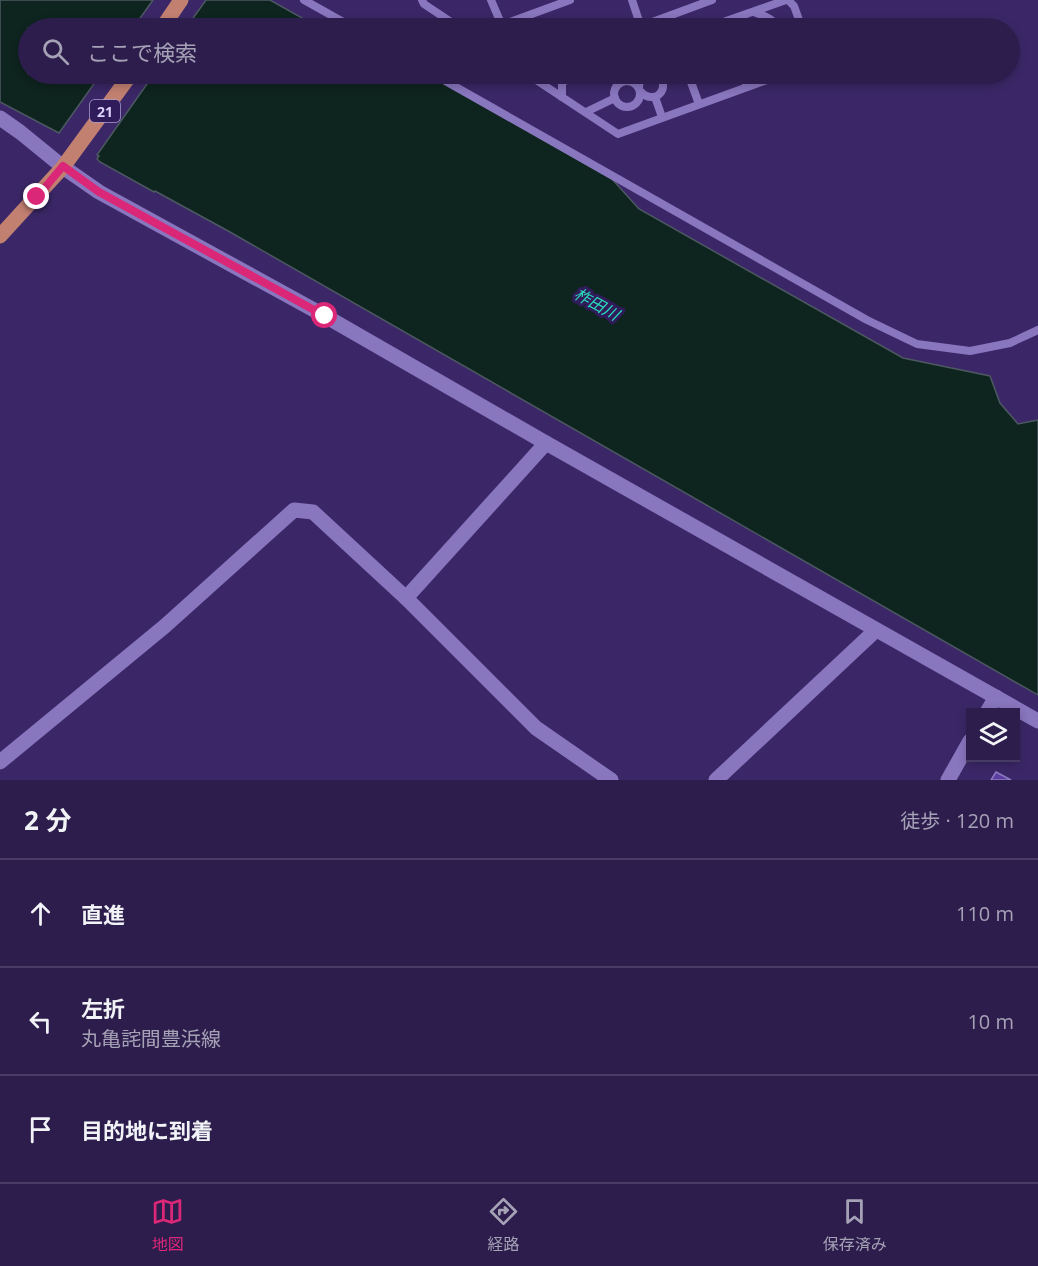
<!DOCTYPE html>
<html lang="ja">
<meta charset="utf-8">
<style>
:root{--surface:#2c1d4d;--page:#382a57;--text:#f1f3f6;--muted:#a6a2b6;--line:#483b65;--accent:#db2777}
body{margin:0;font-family:"Open Sans","Noto Sans JP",sans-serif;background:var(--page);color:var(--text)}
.controls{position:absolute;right:18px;bottom:18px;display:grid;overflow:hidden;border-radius:0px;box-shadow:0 3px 9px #0003}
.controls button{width:54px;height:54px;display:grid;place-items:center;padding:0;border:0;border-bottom:2px solid var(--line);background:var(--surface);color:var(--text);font:30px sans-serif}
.stop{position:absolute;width:18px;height:18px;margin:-14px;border:4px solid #db2777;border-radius:50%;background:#fff}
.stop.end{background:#db2777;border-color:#fff;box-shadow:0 2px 6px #0008}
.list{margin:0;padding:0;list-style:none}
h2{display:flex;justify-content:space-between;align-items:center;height:78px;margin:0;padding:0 24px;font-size:26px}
h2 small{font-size:20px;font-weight:400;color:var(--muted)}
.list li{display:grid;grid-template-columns:39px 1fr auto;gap:18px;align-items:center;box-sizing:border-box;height:108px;padding:0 24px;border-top:2px solid var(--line)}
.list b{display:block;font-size:22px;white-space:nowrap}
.list p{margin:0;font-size:20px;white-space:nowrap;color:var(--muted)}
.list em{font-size:20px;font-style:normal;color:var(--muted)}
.icon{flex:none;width:33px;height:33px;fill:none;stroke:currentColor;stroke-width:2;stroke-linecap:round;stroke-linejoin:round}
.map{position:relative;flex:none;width:1038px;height:780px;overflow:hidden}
.search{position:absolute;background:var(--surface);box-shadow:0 3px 9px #0003;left:18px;right:18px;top:18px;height:66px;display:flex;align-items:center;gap:15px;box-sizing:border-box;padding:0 21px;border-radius:33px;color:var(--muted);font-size:22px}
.sheet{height:402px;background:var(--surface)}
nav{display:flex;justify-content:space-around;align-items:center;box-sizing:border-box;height:84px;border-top:2px solid var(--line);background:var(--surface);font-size:16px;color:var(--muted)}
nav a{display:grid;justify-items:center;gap:3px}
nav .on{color:var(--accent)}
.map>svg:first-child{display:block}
.water{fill:#0e241f;stroke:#4c5961;stroke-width:1.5}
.building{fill:#5d3da0;stroke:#8d7bc3;stroke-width:1.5}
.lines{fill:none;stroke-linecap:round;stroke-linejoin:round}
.service{stroke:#8876be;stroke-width:8}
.minor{stroke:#8876be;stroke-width:15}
.tertiary{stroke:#8876be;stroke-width:15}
.primary{stroke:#c28071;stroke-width:15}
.route{stroke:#db2777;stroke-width:8}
.labels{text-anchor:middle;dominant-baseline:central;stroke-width:6;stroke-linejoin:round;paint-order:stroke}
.shield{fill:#311c5b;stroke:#a99dcb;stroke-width:1.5}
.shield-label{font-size:14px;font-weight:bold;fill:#dcd4fb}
.water-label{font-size:16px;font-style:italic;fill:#28deb9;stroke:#311c5b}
</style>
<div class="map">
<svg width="1038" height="780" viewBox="0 0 1038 780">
<rect width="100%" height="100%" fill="#3b2767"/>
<g class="water">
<polygon points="0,0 153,0 133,28 28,28 28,74 101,74 59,133 0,102"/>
<polygon points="206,0 270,0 320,28 186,28"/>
<polygon points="154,74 429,74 612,179 639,209 903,358 990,376 1000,403 1018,424 1038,420 1038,695 230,232 155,191 154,192 100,162 97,159 99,156 97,155"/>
</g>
<polygon class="building" points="996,772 1011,780 991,780"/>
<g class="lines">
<g class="service">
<polyline points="304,0 354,28"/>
<polyline points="422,0 424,4 460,28"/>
<polyline points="491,0 503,28"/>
<polyline points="632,0 641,27"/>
<polyline points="788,0 794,6 802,28"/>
<path d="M 754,12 C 764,16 773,18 778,28"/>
<polyline points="494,28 570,0"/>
<polyline points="636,28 712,0"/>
<polyline points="706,28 786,0"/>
<polyline points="433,74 867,320 917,344 970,351 1010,343 1038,330"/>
<polyline points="527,74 618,134 783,74"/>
<polyline points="688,74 699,104"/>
<polyline points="743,74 747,87"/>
<circle cx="627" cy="94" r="13"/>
<polyline points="639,87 640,79 645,74"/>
<path d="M 640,91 C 654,107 673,88 657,74"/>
<polyline points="562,97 562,83 570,77 581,74"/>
<polyline points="655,97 662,117"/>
<polyline points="586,112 615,98"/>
</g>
<g class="minor">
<polyline points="0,118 20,132 63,167"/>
<polyline points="406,598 546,443"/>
<polyline points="987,712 996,697"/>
<polyline points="0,762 165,626 294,510 313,512 406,598 536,728 611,780"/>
<polyline points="948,780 970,741"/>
</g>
<g class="tertiary">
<polyline points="63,167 99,192 325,316 546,443 1038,721"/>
<polyline points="716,780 876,630"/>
</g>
<g class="primary">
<polyline points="162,28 181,0"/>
<polyline points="0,236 63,167 131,74"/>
</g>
</g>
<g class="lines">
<polyline class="route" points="37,197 63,166 99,192 325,316"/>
</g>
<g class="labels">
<rect class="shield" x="90" y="100" width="30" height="22" rx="4.5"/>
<g class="shield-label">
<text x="105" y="111">21</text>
</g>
<g class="water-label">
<text transform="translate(597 304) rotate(29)">柞田川</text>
</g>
</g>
</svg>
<div class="controls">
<button><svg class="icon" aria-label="layers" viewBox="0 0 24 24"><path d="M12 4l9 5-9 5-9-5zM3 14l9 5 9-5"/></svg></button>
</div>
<div class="stop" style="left:325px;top:316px"></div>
<div class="stop end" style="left:37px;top:197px"></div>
<div class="search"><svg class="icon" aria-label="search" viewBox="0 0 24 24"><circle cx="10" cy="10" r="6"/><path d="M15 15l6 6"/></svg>ここで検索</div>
</div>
<section class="sheet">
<h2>2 分<small>徒歩 · 120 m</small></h2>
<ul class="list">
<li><svg class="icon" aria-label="ahead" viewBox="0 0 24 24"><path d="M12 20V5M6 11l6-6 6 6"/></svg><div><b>直進</b></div><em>110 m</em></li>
<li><svg class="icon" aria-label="left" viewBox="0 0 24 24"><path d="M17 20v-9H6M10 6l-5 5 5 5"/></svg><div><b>左折</b><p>丸亀詫間豊浜線</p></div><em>10 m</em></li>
<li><svg class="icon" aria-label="arrive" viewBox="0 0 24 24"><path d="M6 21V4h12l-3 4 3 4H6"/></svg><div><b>目的地に到着</b></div></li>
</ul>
</section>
<nav>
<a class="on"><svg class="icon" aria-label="map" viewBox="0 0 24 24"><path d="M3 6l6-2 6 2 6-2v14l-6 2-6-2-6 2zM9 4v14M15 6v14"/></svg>地図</a>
<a><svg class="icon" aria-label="directions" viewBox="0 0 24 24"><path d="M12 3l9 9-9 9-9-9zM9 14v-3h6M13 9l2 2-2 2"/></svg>経路</a>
<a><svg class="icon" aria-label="saved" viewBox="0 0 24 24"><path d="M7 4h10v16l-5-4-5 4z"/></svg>保存済み</a>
</nav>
